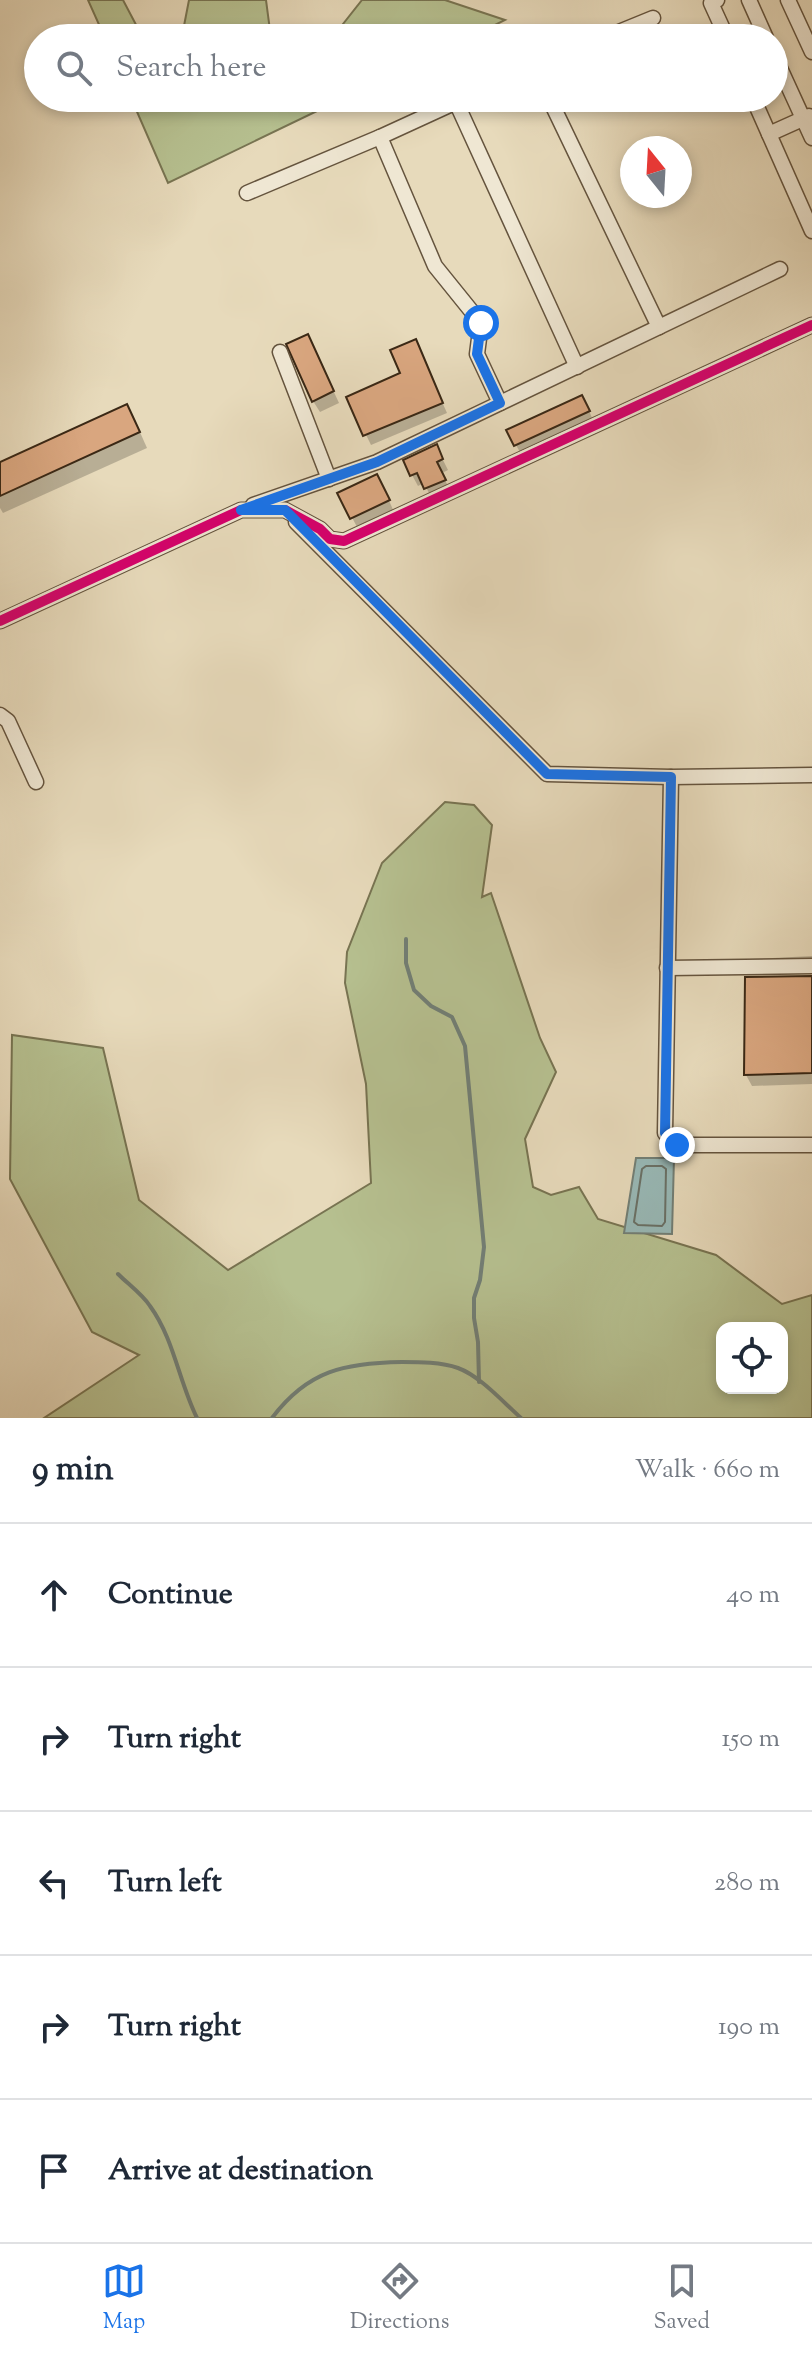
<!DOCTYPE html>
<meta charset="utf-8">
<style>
:root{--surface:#fff;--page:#f2f2f3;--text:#1f2937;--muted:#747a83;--line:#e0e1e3;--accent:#1a73e8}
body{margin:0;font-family:"Sorts Mill Goudy",serif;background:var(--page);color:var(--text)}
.controls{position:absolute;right:24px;bottom:24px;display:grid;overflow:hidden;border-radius:16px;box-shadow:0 4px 12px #0003}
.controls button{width:72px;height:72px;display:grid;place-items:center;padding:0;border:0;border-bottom:2px solid var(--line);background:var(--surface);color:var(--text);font:40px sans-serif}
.compass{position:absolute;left:620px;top:136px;width:72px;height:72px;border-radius:50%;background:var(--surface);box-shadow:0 4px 12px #0003;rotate:342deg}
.stop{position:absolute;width:24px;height:24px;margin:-18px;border:6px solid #1a73e8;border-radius:50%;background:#fff}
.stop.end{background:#1a73e8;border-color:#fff;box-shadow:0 2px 8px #0008}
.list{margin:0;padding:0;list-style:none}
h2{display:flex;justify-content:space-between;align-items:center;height:104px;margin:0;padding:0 32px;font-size:34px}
h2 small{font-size:26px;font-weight:400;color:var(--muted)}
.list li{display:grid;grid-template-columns:52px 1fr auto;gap:24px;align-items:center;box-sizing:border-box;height:144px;padding:0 32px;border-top:2px solid var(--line)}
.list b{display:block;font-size:30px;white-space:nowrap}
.list em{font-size:26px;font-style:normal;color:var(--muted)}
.icon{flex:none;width:44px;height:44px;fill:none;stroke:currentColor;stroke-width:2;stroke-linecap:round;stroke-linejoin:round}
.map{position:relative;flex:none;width:812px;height:1418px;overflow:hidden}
.search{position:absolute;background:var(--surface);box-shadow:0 4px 12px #0003;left:24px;right:24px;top:24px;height:88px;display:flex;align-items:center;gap:20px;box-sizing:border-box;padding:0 28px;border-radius:44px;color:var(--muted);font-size:30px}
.sheet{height:824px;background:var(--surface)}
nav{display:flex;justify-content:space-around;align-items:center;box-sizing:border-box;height:112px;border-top:2px solid var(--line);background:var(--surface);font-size:22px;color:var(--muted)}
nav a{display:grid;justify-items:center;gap:4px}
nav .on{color:var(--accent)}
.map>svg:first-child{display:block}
.green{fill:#b6c090;stroke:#787452;stroke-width:2;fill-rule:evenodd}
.water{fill:#98b9b7;stroke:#727f76;stroke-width:2}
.shadow{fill:#0003}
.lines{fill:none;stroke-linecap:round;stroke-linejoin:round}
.shore{stroke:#697066;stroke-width:2}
.stream{stroke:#727f76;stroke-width:4}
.building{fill:#d9a67f;stroke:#3a2815;stroke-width:2}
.minor-casing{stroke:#65543e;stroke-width:17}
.minor{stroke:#efe7d3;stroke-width:14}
.cycleway-casing{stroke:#efe7d3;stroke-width:15}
.cycleway{stroke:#d6006c;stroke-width:10}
.route{stroke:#1a73e8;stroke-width:10}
</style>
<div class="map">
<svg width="812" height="1418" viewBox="0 0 812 1418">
<rect width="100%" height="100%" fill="#e7dabb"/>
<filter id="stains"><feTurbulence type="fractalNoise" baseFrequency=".0025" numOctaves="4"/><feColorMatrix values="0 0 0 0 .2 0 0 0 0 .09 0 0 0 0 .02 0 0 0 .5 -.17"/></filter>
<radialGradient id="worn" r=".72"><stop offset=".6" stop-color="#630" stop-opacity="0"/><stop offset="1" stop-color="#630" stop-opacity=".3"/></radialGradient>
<g class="green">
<polygon points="88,0 123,0 143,38 105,38"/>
<polygon points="189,0 266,0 271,38 186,38 183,31"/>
<polygon points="362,0 445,0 505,20 469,38 332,38"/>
<polygon points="131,98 344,98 168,183"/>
<path d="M 445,802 L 474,805 L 492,825 L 482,897 L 491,893 L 540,1038 L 556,1072 L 525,1139 L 533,1187 L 551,1195 L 579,1187 L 598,1219 L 716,1255 L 782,1304 L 812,1295 L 812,1418 L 44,1418 L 139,1355 L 92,1332 L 10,1179 L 12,1035 L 103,1048 L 139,1200 L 228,1270 L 371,1183 L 366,1084 L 345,983 L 347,952 L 382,863 ZM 722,1328 L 782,1328 L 782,1388 L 722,1388 Z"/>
</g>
<polygon class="water" points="636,1158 674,1158 672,1234 624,1233"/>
<g class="shadow">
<polygon points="313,347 339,403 320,412 313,401"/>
<polygon points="420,352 447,413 371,445 348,398 402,374"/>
<polygon points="588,408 594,423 522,456 516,445"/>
<polygon points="135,421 147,448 3,513 0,508 0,464"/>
<polygon points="442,458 448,470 442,473 450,491 432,499 424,483 418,486 412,475"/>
<polygon points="383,487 394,512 358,529 340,494"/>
<polygon points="812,956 812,967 754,967 749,959"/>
<polygon points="812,978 812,1084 752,1086 746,1075"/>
</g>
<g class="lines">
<polygon class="shore" points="646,1166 662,1166 666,1169 665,1222 662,1226 638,1225 634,1222 642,1169"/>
<g class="stream">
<polyline points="406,939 406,963 414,990 431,1006 452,1017 465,1046 484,1247 480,1280 474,1298 474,1318 478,1342 479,1382"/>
<path d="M 118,1274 C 128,1284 142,1294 150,1306 C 174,1339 179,1382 197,1418"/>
<path d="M 272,1418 C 308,1370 345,1363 402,1362 C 420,1362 441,1362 458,1368 C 480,1376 503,1402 521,1418"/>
</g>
</g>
<g class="building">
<polygon points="308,334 334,391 312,402 286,344"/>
<polygon points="416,339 443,403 363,436 346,397 400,373 390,350"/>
<polygon points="582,395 590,411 514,446 506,430"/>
<polygon points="127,404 140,432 0,496 0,462"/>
<polygon points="437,444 443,459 437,462 446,480 424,489 417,473 410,476 403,460"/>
<polygon points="377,474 390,500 350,519 337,493"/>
<polygon points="812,976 812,1073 744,1075 745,977"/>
</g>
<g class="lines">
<g class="minor-casing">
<g id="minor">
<polyline points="717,0 711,3 727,38"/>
<polyline points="749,0 766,38"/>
<polyline points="788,0 812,52"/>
<polyline points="604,38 653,18"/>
<polyline points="774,55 812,138"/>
<polyline points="549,98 659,327"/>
<polyline points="753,98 812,231"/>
<polyline points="456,102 577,367"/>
<polyline points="769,134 809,116"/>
<polyline points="380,137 435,266 481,323 477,354 500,403"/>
<polyline points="247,193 380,137 465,98"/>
<polyline points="280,352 329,479"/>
<polyline points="253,505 377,462 780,269"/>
<polyline points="296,522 547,774 671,777 812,775"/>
<polyline points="0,621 241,510 285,510 320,529 330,539 344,541 812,325"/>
<polyline points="0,715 8,721 36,782"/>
<polyline points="671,777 665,1133 677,1145 812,1145"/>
<polyline points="667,968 812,966"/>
</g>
</g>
<use href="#minor" class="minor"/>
<g class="cycleway-casing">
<polyline id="cycleway" points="0,621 241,510 285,510 320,529 330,539 344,541 812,325"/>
</g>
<use href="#cycleway" class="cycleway"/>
</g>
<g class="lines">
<polyline class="route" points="481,323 477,354 500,403 377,462 241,510 285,510 547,774 671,777 665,1133 677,1145"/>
</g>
<rect width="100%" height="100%" filter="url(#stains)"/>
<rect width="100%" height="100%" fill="url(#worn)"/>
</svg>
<div class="controls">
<button><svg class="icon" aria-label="locate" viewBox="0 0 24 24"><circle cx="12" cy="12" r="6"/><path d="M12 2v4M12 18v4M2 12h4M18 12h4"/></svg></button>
</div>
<svg class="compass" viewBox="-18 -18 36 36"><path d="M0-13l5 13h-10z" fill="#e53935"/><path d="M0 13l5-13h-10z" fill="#747a83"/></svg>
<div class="stop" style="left:481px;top:323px"></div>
<div class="stop end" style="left:677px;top:1145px"></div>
<div class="search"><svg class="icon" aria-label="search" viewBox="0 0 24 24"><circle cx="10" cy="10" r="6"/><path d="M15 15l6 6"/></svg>Search here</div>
</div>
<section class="sheet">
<h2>9 min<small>Walk · 660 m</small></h2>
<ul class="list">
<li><svg class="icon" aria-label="ahead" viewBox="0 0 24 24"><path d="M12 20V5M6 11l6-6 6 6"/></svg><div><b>Continue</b></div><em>40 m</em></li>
<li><svg class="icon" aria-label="right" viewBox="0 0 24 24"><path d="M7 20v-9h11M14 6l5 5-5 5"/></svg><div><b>Turn right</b></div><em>150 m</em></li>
<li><svg class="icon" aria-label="left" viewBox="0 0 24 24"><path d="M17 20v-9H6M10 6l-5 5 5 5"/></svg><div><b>Turn left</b></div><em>280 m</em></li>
<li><svg class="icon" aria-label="right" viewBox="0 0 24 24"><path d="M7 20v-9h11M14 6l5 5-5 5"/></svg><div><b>Turn right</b></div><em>190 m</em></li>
<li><svg class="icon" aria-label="arrive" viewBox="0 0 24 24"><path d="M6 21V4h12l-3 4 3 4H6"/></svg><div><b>Arrive at destination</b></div></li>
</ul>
</section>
<nav>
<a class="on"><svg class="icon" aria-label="map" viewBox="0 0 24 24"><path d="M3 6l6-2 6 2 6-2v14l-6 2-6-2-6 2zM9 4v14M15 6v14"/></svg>Map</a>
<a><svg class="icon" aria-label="directions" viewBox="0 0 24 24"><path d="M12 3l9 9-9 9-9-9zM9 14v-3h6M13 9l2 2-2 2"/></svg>Directions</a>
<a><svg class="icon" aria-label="saved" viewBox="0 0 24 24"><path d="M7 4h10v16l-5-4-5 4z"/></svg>Saved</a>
</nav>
